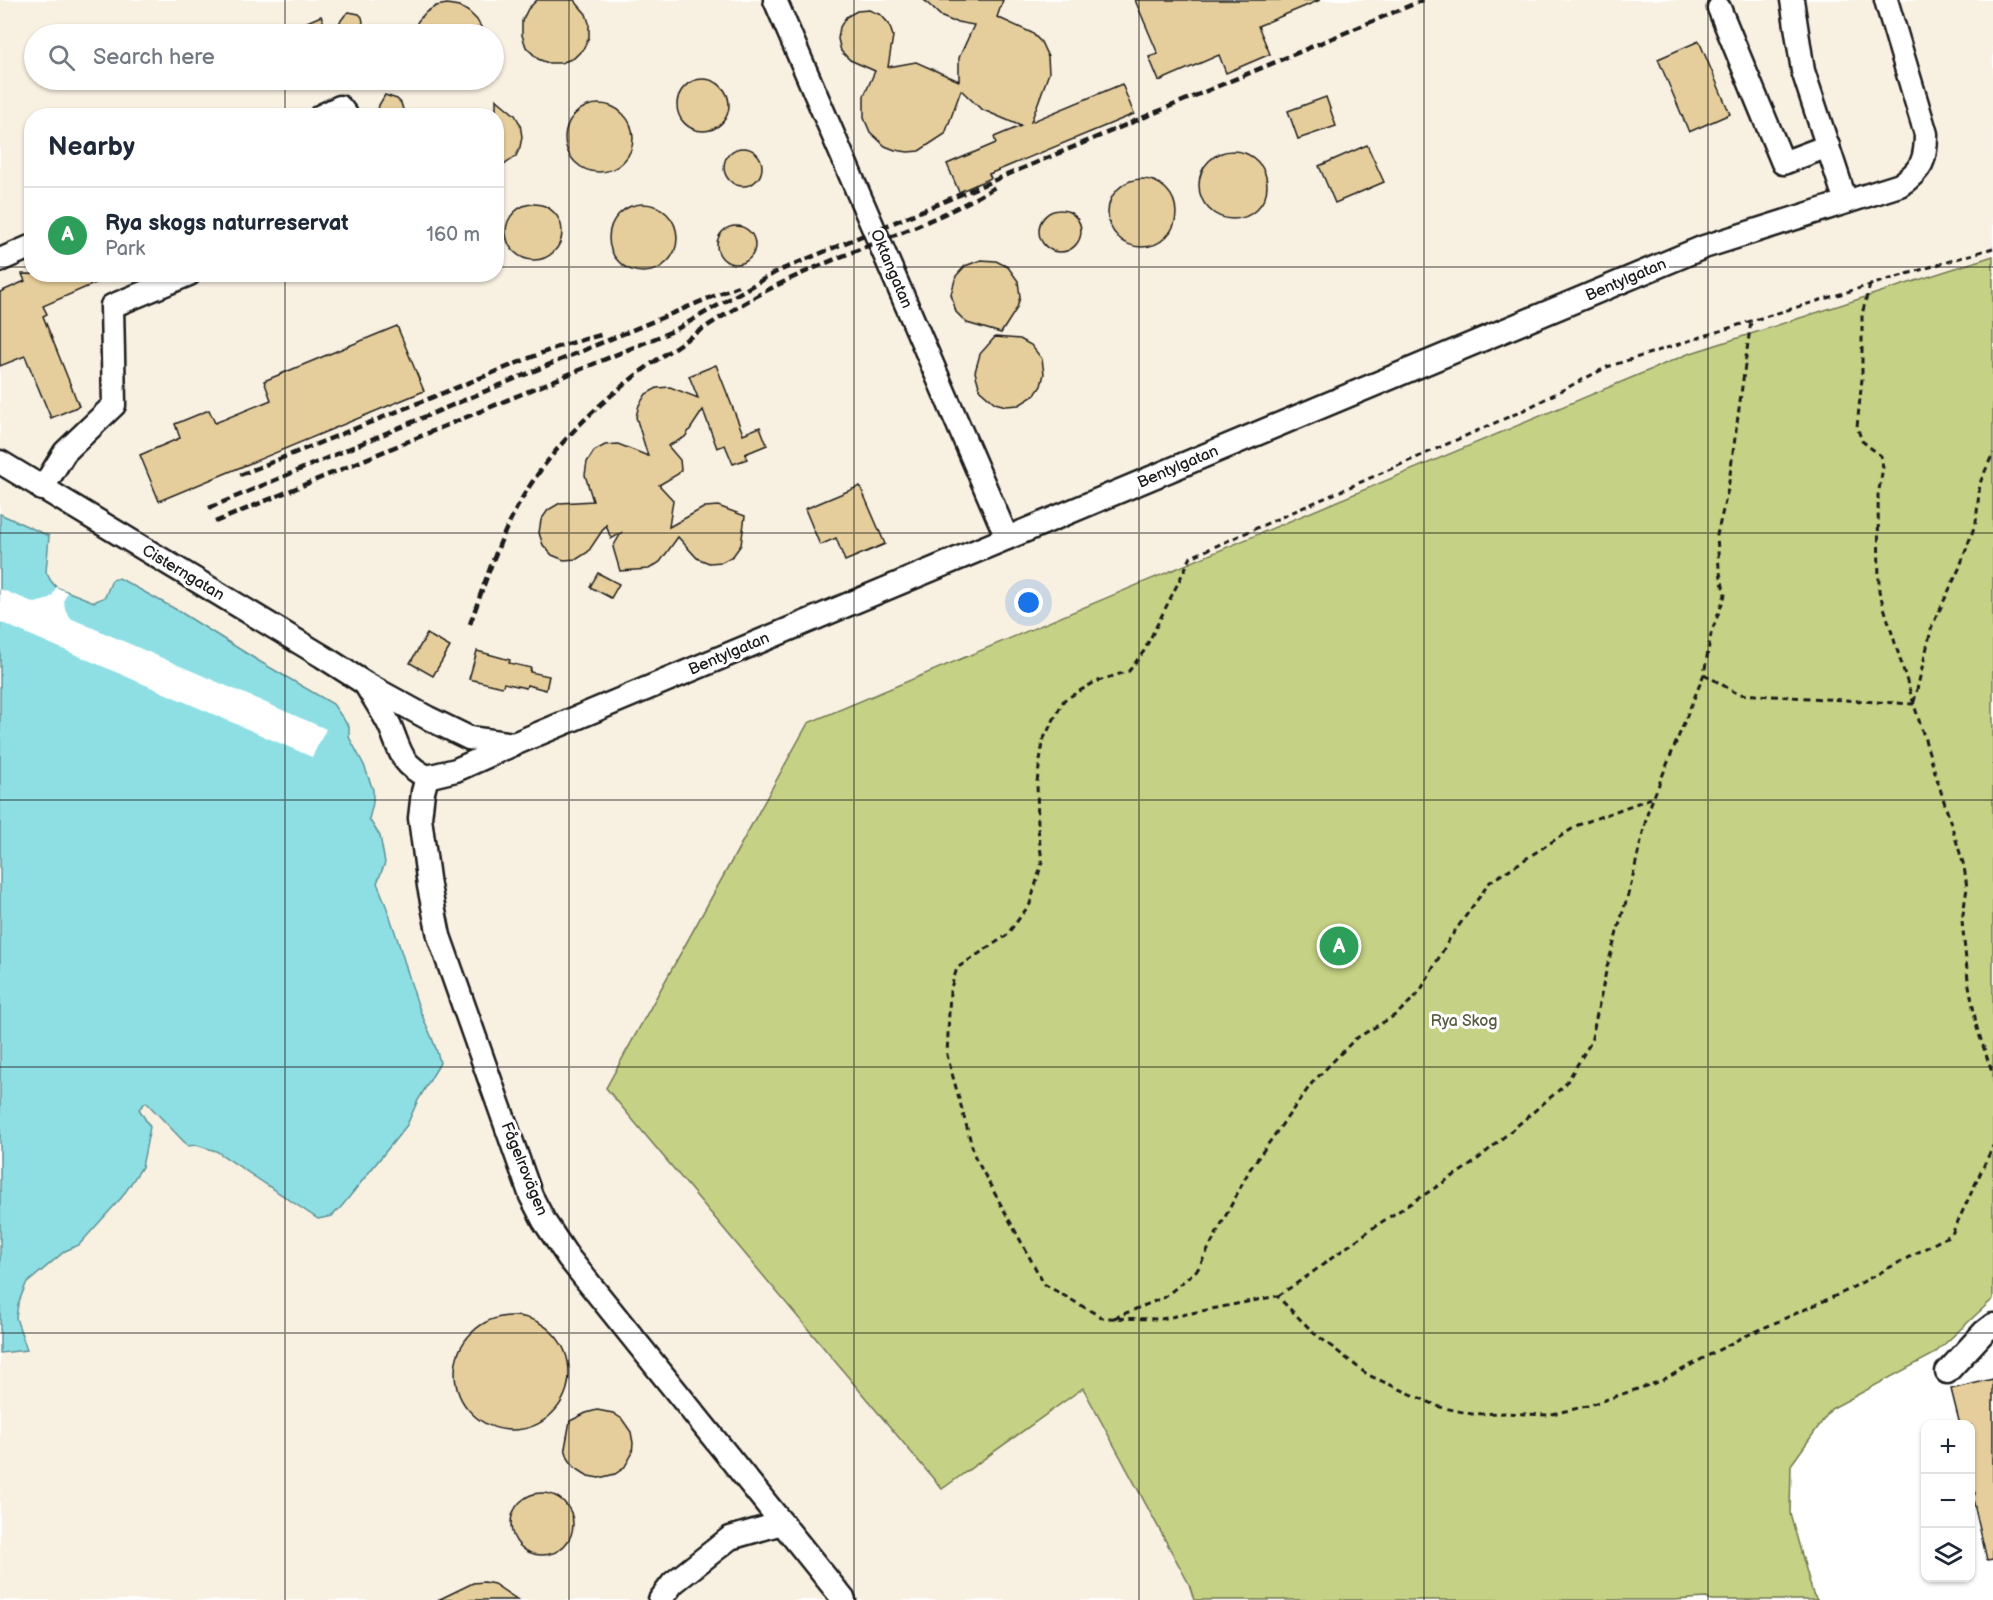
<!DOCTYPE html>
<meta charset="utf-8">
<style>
:root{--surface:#fff;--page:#f2f2f3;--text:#1f2937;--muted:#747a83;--line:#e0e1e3;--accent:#d1495b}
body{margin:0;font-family:"Balsamiq Sans",sans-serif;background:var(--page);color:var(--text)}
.controls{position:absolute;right:18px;bottom:18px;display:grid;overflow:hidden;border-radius:12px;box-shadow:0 2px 4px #0004}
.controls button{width:54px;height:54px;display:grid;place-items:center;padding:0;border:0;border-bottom:2px solid var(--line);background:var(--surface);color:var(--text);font:30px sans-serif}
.you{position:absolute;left:1029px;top:603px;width:21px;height:21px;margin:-15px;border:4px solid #fff;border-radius:50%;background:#1a73e8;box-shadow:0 0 0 9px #1a73e833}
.badge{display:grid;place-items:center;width:39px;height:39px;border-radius:50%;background:var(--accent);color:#fff;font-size:20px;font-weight:700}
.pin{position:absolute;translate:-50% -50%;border:3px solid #fff;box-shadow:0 2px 6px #0006}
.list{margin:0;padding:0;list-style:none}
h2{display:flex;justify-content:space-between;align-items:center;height:78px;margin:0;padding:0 24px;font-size:26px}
h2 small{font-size:20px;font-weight:400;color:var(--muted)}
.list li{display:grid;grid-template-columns:39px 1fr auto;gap:18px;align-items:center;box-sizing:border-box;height:96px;padding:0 24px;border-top:2px solid var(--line)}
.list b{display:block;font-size:22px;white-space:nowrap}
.list p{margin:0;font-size:20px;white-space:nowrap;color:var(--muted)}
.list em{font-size:20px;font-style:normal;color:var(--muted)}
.icon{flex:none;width:33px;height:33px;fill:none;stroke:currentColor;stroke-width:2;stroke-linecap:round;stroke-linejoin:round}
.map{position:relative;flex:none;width:1993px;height:1600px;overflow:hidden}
.search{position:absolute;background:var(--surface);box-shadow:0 2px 4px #0004;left:24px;top:24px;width:480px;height:66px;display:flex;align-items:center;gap:15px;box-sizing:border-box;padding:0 21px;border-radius:33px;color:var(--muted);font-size:22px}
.panel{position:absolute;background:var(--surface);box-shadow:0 2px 4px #0004;left:24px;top:108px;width:480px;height:174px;border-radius:24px}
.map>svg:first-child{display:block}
.built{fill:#f8f0e1;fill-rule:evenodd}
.green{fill:#c5d184;stroke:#707650;stroke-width:1.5}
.water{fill:#8edfe4;stroke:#609194;stroke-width:1.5}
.pier{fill:#fff}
.building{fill:#e6ce9c;stroke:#1c1c1c;stroke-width:1.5}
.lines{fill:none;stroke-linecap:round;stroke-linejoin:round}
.minor-casing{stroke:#1c1c1c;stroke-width:27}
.path{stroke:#1c1c1c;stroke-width:3;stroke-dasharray:6 4.5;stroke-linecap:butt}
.minor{stroke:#fff;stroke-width:22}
.rail{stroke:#1c1c1c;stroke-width:4.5;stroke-dasharray:9 4.5;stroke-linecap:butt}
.grid{fill:none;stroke:#1c1c1c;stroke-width:1.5;stroke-opacity:0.55}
.labels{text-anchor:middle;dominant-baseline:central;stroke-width:6;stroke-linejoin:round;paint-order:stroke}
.street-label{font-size:16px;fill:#1c1c1c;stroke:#fff}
.park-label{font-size:16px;fill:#575b40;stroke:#fff}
</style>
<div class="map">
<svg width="1993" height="1600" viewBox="0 0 1993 1600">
<rect width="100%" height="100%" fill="#fff"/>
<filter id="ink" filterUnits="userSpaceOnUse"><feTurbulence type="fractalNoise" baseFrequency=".0167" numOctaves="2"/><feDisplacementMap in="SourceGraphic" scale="12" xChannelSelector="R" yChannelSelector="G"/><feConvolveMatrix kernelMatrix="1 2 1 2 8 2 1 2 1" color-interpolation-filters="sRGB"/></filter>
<g filter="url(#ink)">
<path class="built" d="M 0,0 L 1993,0 L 1993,256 L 1872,296 L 1083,1388 L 1189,1584 L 1194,1600 L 0,1600 L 0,1353 L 26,1349 L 16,1318 L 18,1304 L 26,1284 L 65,1251 L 79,1245 L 139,1109 L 146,1102 L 188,1146 L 196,1145 L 216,1151 L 319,1219 L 332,1216 L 342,1206 L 407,1125 L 438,1051 L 427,1029 L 417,1002 L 388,909 L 377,883 L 385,863 L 380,836 L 369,819 L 373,803 L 364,765 L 333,704 L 257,660 L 177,610 L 119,578 L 112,581 L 105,597 L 94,602 L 56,587 L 46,572 L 49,536 L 0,514 ZM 34,34 L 494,34 L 494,80 L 34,80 ZM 32,116 L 496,116 L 496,274 L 32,274 Z"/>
<polygon class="green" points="1993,256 1993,1299 1934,1354 1831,1409 1791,1465 1790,1513 1813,1594 1817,1600 1711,1600 1706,1598 1674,1600 1194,1600 1189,1584 1083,1388 942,1489 606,1088 808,723 1688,354"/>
<path class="water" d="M 0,514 L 49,536 L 46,572 L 51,581 L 56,587 L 94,602 L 105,597 L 112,580 L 119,578 L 177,610 L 257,660 L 333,704 L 349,727 L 349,737 L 364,765 L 373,790 L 373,803 L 369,819 L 380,836 L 385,863 L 377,883 C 394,922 404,963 417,1002 C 424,1023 436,1042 440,1063 L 417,1102 L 407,1125 L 342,1206 L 332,1216 L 318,1219 L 216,1151 L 196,1145 L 188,1146 L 146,1102 L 139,1109 L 150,1127 L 142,1167 L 122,1197 L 79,1245 L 65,1251 L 26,1284 L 18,1304 L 16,1318 L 27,1350 L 0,1353 Z"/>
<polygon class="pier" points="56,587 67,592 64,600 65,609 70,618 326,729 312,757 0,622 0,589 35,603 46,600 52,596"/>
<g class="building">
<polygon points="537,0 574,0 586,14 589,23 589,37 583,49 574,58 561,63 548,63 538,59 526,47 522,35 522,21 528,9"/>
<polygon points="924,0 1003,0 997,17 1032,33 1041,42 1048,57 1049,73 1031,122 1122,84 1134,114 989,174 991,178 959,192 947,164 996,143 994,137 1021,126 981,109 961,90 945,134 919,151 908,152 895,150 885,146 870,132 864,118 864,96 875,71 850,60 841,51 838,39 840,27 846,17 857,11 869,10 881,15 889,24 893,36 888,67 916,62 959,81 959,58 974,25 952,21 942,17"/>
<polygon points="1135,0 1320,0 1258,26 1270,54 1226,73 1219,55 1159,81 1149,57 1158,54"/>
<polygon points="447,4 459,6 469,12 477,20 485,34 412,34 418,21 426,12 436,6"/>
<polygon points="349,12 359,14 362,17 363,22 360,31 356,33 331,34 345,15"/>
<polygon points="321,16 329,34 279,34"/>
<polygon points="1699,41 1730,114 1689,132 1658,59"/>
<circle cx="703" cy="105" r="26"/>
<polygon points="385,95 397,99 401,103 405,116 377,116 379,105"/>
<polygon points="1326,97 1336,126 1298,139 1288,111"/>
<polygon points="496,99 515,115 520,124 522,137 520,147 516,156 496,171"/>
<circle cx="599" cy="138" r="34"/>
<polygon points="1367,145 1384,182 1335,203 1319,166"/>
<circle cx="743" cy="167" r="19"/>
<circle cx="1233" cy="185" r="34"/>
<circle cx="1142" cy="213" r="34"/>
<circle cx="643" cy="238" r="34"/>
<circle cx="534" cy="232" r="28"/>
<circle cx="1060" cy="231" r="21"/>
<circle cx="736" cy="245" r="19"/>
<polygon points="981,260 996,261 1008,267 1018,281 1020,297 1017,308 1001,333 967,323 956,312 951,294 956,276 965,266"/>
<polygon points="22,274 114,275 43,306 47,314 43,316 79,406 51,418 25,356 0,366 0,292 25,281"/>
<polygon points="397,326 424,391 159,501 140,455 180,438 175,424 209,410 215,423 271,400 264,381"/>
<polygon points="995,337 1020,339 1031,345 1042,359 1044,374 1041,386 1035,395 1019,405 1006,406 995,403 980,390 975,372 980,354"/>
<polygon points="716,365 743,434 760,427 767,445 745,454 747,459 733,464 725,445 717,448 703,410 685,437 668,446 680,460 681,470 678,474 659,485 673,500 669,527 705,507 718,506 745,516 741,545 733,556 722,562 709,563 697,558 678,537 660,562 649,569 620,571 613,547 621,533 611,539 606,525 588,552 577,559 564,560 552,555 543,545 539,533 541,520 548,510 560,503 593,501 585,475 587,462 594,451 605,445 618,444 648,456 636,417 639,405 646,394 657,388 670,387 698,398 689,376"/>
<polygon points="860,486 885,544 845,561 836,538 820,545 805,509"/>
<polygon points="598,573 619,584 611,598 590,587"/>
<polygon points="427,634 450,647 433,676 410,663"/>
<polygon points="477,651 510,660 509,663 531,668 530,672 549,676 546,690 527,685 526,688 504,683 502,687 469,679"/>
<circle cx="512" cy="1373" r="57"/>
<polygon points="1993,1379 1993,1559 1987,1560 1972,1495 1975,1494 1971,1473 1971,1425 1960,1425 1951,1389"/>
<polygon points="597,1410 613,1413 622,1419 631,1432 633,1443 632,1454 624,1468 615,1474 599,1478 588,1476 574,1467 568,1458 565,1448 570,1421 586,1413"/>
<circle cx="542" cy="1524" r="31"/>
<polygon points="484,1582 494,1584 518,1600 438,1600 473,1583"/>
</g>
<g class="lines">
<g class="minor-casing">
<g id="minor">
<polyline points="775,0 1007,538"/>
<polyline points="1792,0 1803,71 1846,202"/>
<polyline points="1719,8 1783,163 1828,146"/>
<polyline points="321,116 340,107 347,116"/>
<polyline points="0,260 32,246"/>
<polyline points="0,462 322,656 366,684 428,718 469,738 514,744"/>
<polyline points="42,489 65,452 114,405 112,306 189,274"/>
<path d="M 366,685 C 374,699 383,712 390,726 C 401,752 400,763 427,777"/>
<polyline points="1947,1372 1984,1332 1993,1325"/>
<polyline points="660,1600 673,1583 730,1538 782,1523"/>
<path d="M 844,1600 L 568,1257 L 544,1221 L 531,1196 L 439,936 L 429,886 L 420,818 L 423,792 L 427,777 L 456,770 L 514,744 L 1704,247 L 1900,185 C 1922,170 1926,160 1926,134 L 1886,0"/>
</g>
</g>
<g class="path">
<polyline points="1993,248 1751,321 1607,367 1522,411 1191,557 1144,651 1129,671 1095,682 1064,700 1043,740 1037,782 1038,828 1042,862 1030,904 1006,936 957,968 950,991 947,1055 975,1157 1044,1284 1103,1318 1161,1319 1277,1296 1314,1333 1368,1375 1440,1407 1472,1414 1505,1413 1548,1415 1587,1406 1661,1381 1741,1338 1844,1292 1952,1234 1993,1146"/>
<polyline points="1870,285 1862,314 1862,379 1857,427 1862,441 1881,456 1883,468 1878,495 1879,591 1964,866 1967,888 1962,921 1968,980 1977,1028 1993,1075"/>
<polyline points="1704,674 1738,694 1914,704"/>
<polyline points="1914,702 1932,626 1959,569 1976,522 1980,483 1993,453"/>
<polyline points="1278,1296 1306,1277 1377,1225 1472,1164 1565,1085 1591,1042 1607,967 1631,884 1648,811 1704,674 1711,634 1725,595 1719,568 1717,535 1728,489 1751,321"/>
<polyline points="1114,1318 1165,1297 1198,1269 1250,1169 1312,1083 1355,1039 1397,1014 1419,993 1450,938 1490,882 1578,825 1654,797"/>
</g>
<use href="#minor" class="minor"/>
<g class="rail">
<polyline points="240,475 537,355 560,346 604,334"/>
<polyline points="209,508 481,393 738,286"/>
<polyline points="215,522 675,330 776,272 1423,0"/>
<path d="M 470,624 C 486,580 500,535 524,495 C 566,426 631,375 698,332 C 729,312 759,293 792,278 C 860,246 930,226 995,187"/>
</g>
</g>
</g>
<path class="grid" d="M 285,0 L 285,34M 569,0 L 569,1600M 854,0 L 854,1600M 1139,0 L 1139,1600M 1424,0 L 1424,1600M 1708,0 L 1708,1600M 285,80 L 285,116M 0,267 L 32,267M 496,267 L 1993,267M 285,274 L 285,1600M 0,533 L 1993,533M 0,800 L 1993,800M 0,1067 L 1993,1067M 0,1333 L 1993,1333"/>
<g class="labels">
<g class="street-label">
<text transform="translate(891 269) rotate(67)">Oktangatan</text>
<text transform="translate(1626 280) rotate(-23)">Bentylgatan</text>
<text transform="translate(1178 467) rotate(-23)">Bentylgatan</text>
<text transform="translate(183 573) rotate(31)">Cisterngatan</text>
<text transform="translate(729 654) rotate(-23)">Bentylgatan</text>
<text transform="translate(524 1169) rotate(68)">Fågelrovägen</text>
</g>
<g class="park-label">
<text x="1464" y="1021">Rya Skog</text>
</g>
</g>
</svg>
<div class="controls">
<button>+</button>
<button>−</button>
<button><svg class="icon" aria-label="layers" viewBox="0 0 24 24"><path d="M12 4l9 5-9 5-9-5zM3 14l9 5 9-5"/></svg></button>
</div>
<div class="you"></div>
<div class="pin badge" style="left:1339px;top:946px;background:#2e9e5b">A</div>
<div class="search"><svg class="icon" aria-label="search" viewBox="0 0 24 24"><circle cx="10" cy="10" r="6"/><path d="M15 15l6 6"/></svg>Search here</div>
<section class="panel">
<h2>Nearby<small></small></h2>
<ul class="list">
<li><span class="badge" style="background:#2e9e5b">A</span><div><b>Rya skogs naturreservat</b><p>Park</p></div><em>160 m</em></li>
</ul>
</section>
</div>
